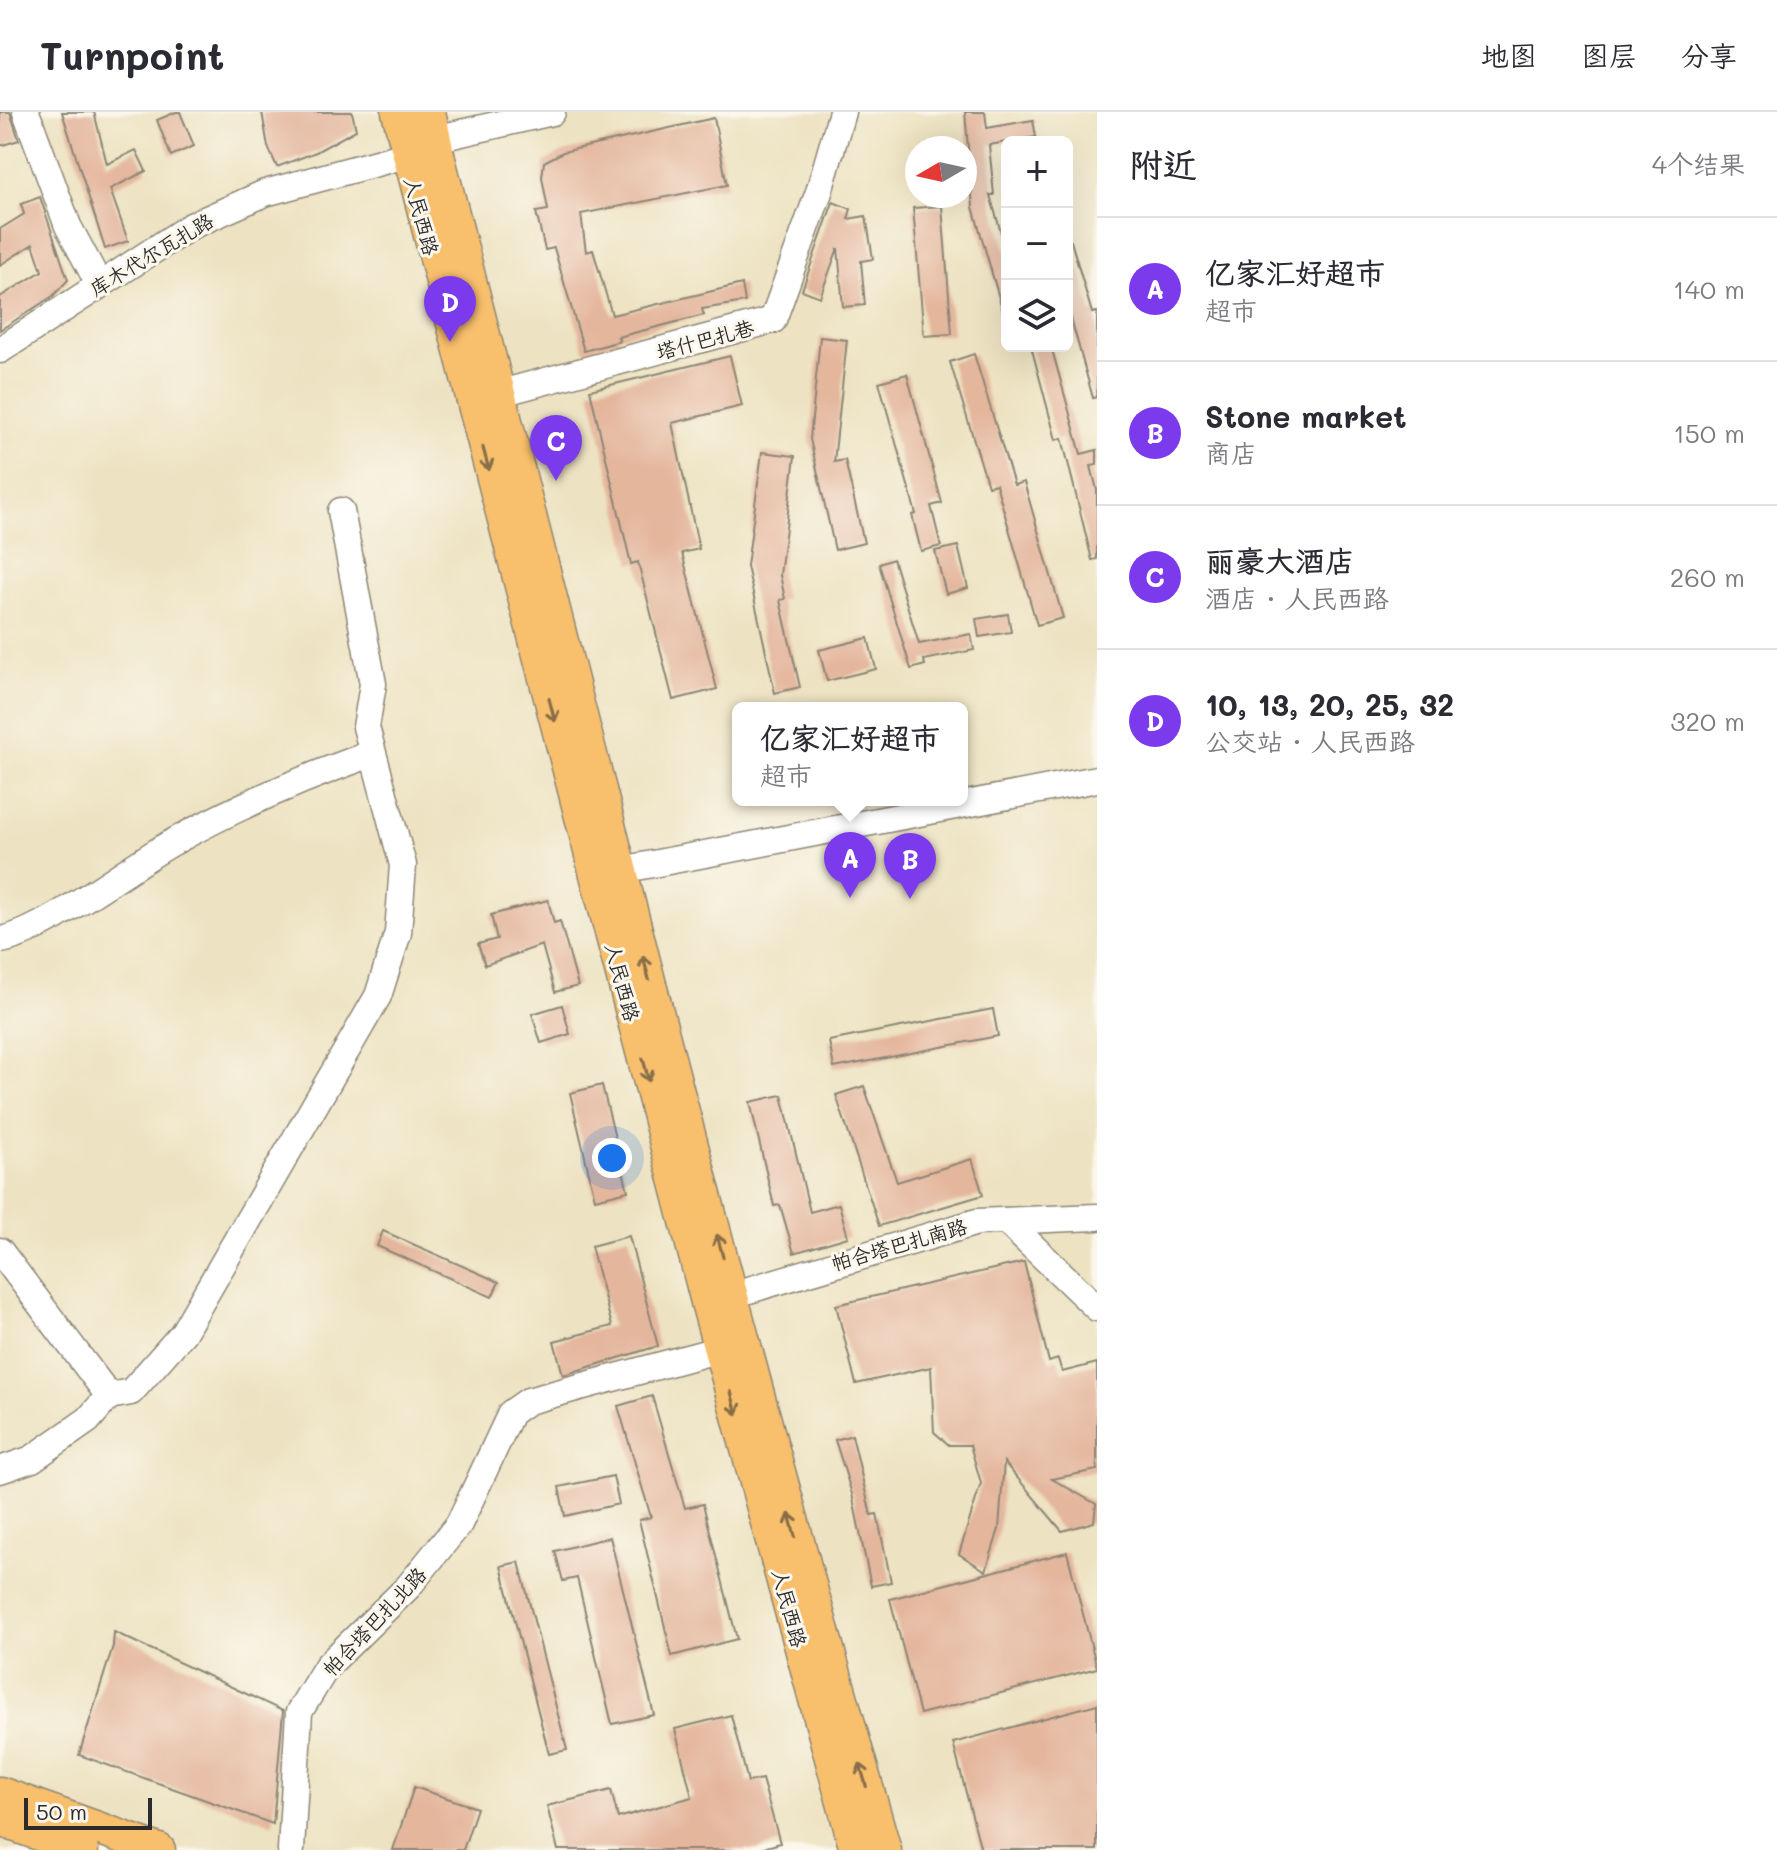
<!DOCTYPE html>
<html lang="zh">
<meta charset="utf-8">
<style>
:root{--surface:#fff;--page:#f2f2f3;--text:#2b2b33;--muted:#7c7c81;--line:#e1e1e2;--accent:#7c3aed}
body{margin:0;font-family:Mali,"LXGW WenKai TC",sans-serif;background:var(--page);color:var(--text)}
.controls{position:absolute;right:24px;top:24px;display:grid;overflow:hidden;border-radius:12px;box-shadow:0 8px 32px #0002}
.controls button{width:72px;height:72px;display:grid;place-items:center;padding:0;border:0;border-bottom:2px solid var(--line);background:var(--surface);color:var(--text);font:40px sans-serif}
.compass{position:absolute;left:905px;top:24px;width:72px;height:72px;border-radius:50%;background:var(--surface);box-shadow:0 8px 32px #0002;rotate:261deg}
.scale{position:absolute;left:24px;bottom:20px;width:128px;box-sizing:border-box;padding-left:8px;border:4px solid #2b2b2b;border-top:0;font-size:22px;line-height:28px;white-space:nowrap;color:#2b2b2b;-webkit-text-stroke:6px #fbf7ec;paint-order:stroke}
.you{position:absolute;left:612px;top:1046px;width:28px;height:28px;margin:-20px;border:6px solid #fff;border-radius:50%;background:#1a73e8;box-shadow:0 0 0 12px #1a73e833}
.badge{display:grid;place-items:center;width:52px;height:52px;border-radius:50%;background:var(--accent);color:#fff;font-size:26px;font-weight:700}
.pin{position:absolute;translate:-50% -66px;filter:drop-shadow(0 2px 4px #0008)}
.pin::after{content:'';position:absolute;top:42px;width:28px;height:24px;background:inherit;clip-path:polygon(0 0,100% 0,50% 100%)}
.popup{position:absolute;left:732px;top:590px;width:236px;height:104px;box-sizing:border-box;display:grid;place-content:center;border-radius:12px;background:var(--surface);filter:drop-shadow(0 2px 6px #0005);font-size:26px;white-space:nowrap;color:var(--muted)}
.popup b{font-size:30px;color:var(--text)}
.popup::after{content:'';position:absolute;left:50%;top:100%;margin-left:-16px;border:16px solid transparent;border-top-color:var(--surface)}
.list{margin:0;padding:0;list-style:none}
h2{display:flex;justify-content:space-between;align-items:center;height:104px;margin:0;padding:0 32px;font-size:34px}
h2 small{font-size:26px;font-weight:400;color:var(--muted)}
.list li{display:grid;grid-template-columns:52px 1fr auto;gap:24px;align-items:center;box-sizing:border-box;height:144px;padding:0 32px;border-top:2px solid var(--line)}
.list b{display:block;font-size:30px;white-space:nowrap}
.list p{margin:0;font-size:26px;white-space:nowrap;color:var(--muted)}
.list em{font-size:26px;font-style:normal;color:var(--muted)}
.icon{flex:none;width:44px;height:44px;fill:none;stroke:currentColor;stroke-width:2;stroke-linecap:round;stroke-linejoin:round}
.map{position:relative;flex:none;width:1097px;height:1738px;overflow:hidden}
header{display:flex;align-items:center;gap:48px;box-sizing:border-box;height:112px;padding:0 40px;background:var(--surface);border-bottom:2px solid var(--line)}
header strong{font-size:38px}
nav{display:flex;gap:44px;margin-inline-start:auto;font-size:28px}
main{display:flex}
aside{flex:1;background:var(--surface)}
.map>svg:first-child{display:block}
.building{fill:#e4b69c}
.lines{fill:none;stroke-linecap:round;stroke-linejoin:round}
.minor-casing{stroke:#8c8676;stroke-width:29}
.major-casing{stroke:#8c8676;stroke-width:35}
.minor{stroke:#fff;stroke-width:26}
.major{stroke:#f8bf6c;stroke-width:32}
.oneway{stroke:#876e48}
.labels{text-anchor:middle;dominant-baseline:central;stroke-width:6;stroke-linejoin:round;paint-order:stroke}
.street-label{font-size:20px;fill:#2b2b2b;stroke:#fbf7ec}
</style>
<header>
<strong>Turnpoint</strong>
<nav><a>地图</a><a>图层</a><a>分享</a></nav>
</header>
<main>
<div class="map">
<svg width="1097" height="1738" viewBox="0 0 1097 1738">
<rect width="100%" height="100%" fill="#fbf7ec"/>
<filter id="ink" filterUnits="userSpaceOnUse"><feTurbulence type="fractalNoise" baseFrequency=".0125" numOctaves="2"/><feDisplacementMap in="SourceGraphic" scale="16" xChannelSelector="R" yChannelSelector="G"/><feConvolveMatrix kernelMatrix="1 2 1 2 8 2 1 2 1" color-interpolation-filters="sRGB"/></filter>
<filter id="wash" filterUnits="userSpaceOnUse"><feTurbulence type="fractalNoise" baseFrequency=".006" numOctaves="4" result="noise"/><feDisplacementMap in="SourceGraphic" scale="32" xChannelSelector="R" yChannelSelector="G"/><feGaussianBlur stdDeviation="1.8" result="paint"/><feColorMatrix in="noise" values="0 0 0 0 0 0 0 0 0 0 0 0 0 0 0 0 0 1.4 0 .05"/><feComposite in="paint" operator="in"/></filter>
<g filter="url(#wash)">
<rect width="100%" height="100%" fill="#ede2c1"/>
<g id="blocks">
<g class="building">
<polygon points="0,0 10,0 19,28 0,34"/>
<polygon points="62,0 94,0 107,52 136,38 146,59 110,77 128,129 105,137"/>
<polygon points="176,0 180,0 194,34 171,44 157,8"/>
<polygon points="262,0 352,0 356,18 316,40 277,55 268,35"/>
<polygon points="965,0 985,0 987,16 1033,8 1036,25 989,33 994,83 990,83 1007,141 1007,199 1003,200 973,95"/>
<polygon points="714,6 727,73 581,102 586,140 593,138 612,203 742,172 745,190 702,197 704,203 618,225 620,229 584,239 554,136 545,138 536,100 548,98 542,65 544,50 563,40"/>
<polygon points="40,85 68,168 53,184 0,218 0,185 42,159 33,132 0,153 0,117 24,102 21,92"/>
<polygon points="833,90 851,97 848,107 866,104 873,147 861,149 865,193 843,195 838,136 820,185 802,178"/>
<polygon points="942,94 952,222 924,224 913,96"/>
<polygon points="1067,129 1071,129 1092,201 1097,200 1097,285 1093,286 1067,192"/>
<polygon points="820,225 847,228 834,350 845,348 864,431 835,438 810,327"/>
<polygon points="1031,234 1051,234 1081,342 1097,338 1097,353 1091,354 1097,378 1097,447 1092,448 1062,326 1056,328"/>
<polygon points="974,242 1014,373 1024,370 1063,506 1037,513 996,372 988,374 950,250"/>
<polygon points="730,244 742,294 672,311 699,437 682,441 717,577 673,588 638,450 631,452 590,278"/>
<polygon points="907,262 942,391 931,394 941,434 921,439 912,403 916,402 879,270"/>
<polygon points="762,340 795,344 780,463 785,487 780,488 800,575 775,581 747,454"/>
<polygon points="958,434 968,476 946,482 935,439"/>
<polygon points="893,447 919,532 971,522 974,538 924,548 925,553 911,557 879,452"/>
<polygon points="1008,502 1011,520 979,525 976,507"/>
<polygon points="868,526 876,557 827,569 819,538"/>
<polygon points="548,788 554,811 560,809 578,874 555,880 542,833 485,853 478,832 497,827 491,803"/>
<polygon points="562,893 570,922 541,931 532,902"/>
<polygon points="993,897 998,924 834,956 829,929"/>
<polygon points="602,973 628,1079 595,1087 570,981"/>
<polygon points="864,974 897,1070 972,1047 983,1083 879,1114 836,983"/>
<polygon points="782,983 810,1100 839,1092 848,1125 794,1141 780,1093 774,1094 750,990"/>
<polygon points="383,1119 499,1170 492,1185 377,1134"/>
<polygon points="629,1124 658,1234 563,1263 554,1229 612,1214 591,1134"/>
<polygon points="1024,1150 1049,1250 1058,1247 1062,1260 1097,1251 1097,1358 1052,1367 1096,1392 1094,1410 1062,1419 1004,1350 999,1417 986,1459 959,1442 981,1371 970,1333 949,1333 934,1320 931,1255 856,1272 836,1193"/>
<polygon points="652,1284 685,1396 703,1392 737,1527 672,1544 639,1408 651,1405 618,1294"/>
<polygon points="852,1323 871,1403 877,1402 891,1470 871,1474 852,1382 835,1328"/>
<polygon points="613,1364 619,1392 565,1404 559,1375"/>
<polygon points="610,1425 654,1603 612,1612 577,1466 563,1469 555,1439"/>
<polygon points="1067,1440 1097,1556 920,1602 890,1487"/>
<polygon points="519,1450 567,1638 549,1642 501,1454"/>
<polygon points="114,1520 283,1599 273,1712 79,1643 113,1534"/>
<polygon points="1097,1592 1097,1738 981,1738 953,1631"/>
<polygon points="731,1603 748,1670 762,1667 780,1731 757,1738 558,1738 547,1694 611,1678 618,1706 692,1685 675,1617"/>
<polygon points="414,1675 477,1696 463,1738 393,1738"/>
</g>
</g>
</g>
<g filter="url(#ink)">
<use href="#blocks" fill-opacity="0" stroke="#8c8676" stroke-width="2"/>
<g class="lines">
<g class="minor-casing">
<g id="minor">
<polyline points="26,0 68,114 99,172"/>
<polyline points="0,238 191,114 265,81 406,43 435,27 552,0"/>
<polyline points="482,286 773,208 819,80 842,0"/>
<polyline points="621,758 1097,667"/>
<path d="M 0,828 C 43,822 132,752 175,729 C 237,694 304,666 371,642"/>
<polyline points="1006,1109 1097,1196"/>
<polyline points="0,1139 109,1284"/>
<polyline points="712,1189 977,1110 1097,1105"/>
<polyline points="0,1358 32,1347 88,1308 109,1284 131,1280 183,1221 378,884 398,821 403,753 366,615 373,572 341,399"/>
<polyline points="291,1738 299,1600 327,1554 408,1475 459,1412 511,1301 528,1289 739,1232"/>
</g>
</g>
<g class="major-casing">
<g id="major">
<polyline points="398,0 707,1190 856,1738"/>
<path d="M 429,0 L 439,47 C 584,612 723,1178 885,1738"/>
<polyline points="0,1681 159,1738"/>
<polyline points="0,1708 82,1738"/>
</g>
</g>
<use href="#minor" class="minor"/>
<use href="#major" class="major"/>
</g>
<defs><path id="oneway-shaft" d="M-6 0H5M1.5-3L5.5 0L1.5 3" fill="none" stroke-width="1.6" stroke-linecap="round" stroke-linejoin="round" transform="scale(2)"/></defs>
<g class="oneway">
<use href="#oneway-shaft" transform="translate(486 347) rotate(75)"/>
<use href="#oneway-shaft" transform="translate(552 598) rotate(75)"/>
<use href="#oneway-shaft" transform="translate(646 856) rotate(-105)"/>
<use href="#oneway-shaft" transform="translate(646 958) rotate(75)"/>
<use href="#oneway-shaft" transform="translate(720 1134) rotate(-105)"/>
<use href="#oneway-shaft" transform="translate(734 1291) rotate(75)"/>
<use href="#oneway-shaft" transform="translate(792 1413) rotate(-105)"/>
<use href="#oneway-shaft" transform="translate(863 1663) rotate(-106)"/>
</g>
</g>
<g class="labels">
<g class="street-label">
<text transform="translate(422 104) rotate(75)">人民西路</text>
<text transform="translate(151 142) rotate(-31)">库木代尔瓦扎路</text>
<text transform="translate(705 227) rotate(-15)">塔什巴扎巷</text>
<text transform="translate(623 870) rotate(75)">人民西路</text>
<text transform="translate(899 1132) rotate(-16)">帕合塔巴扎南路</text>
<text transform="translate(790 1496) rotate(75)">人民西路</text>
<text transform="translate(374 1509) rotate(-47)">帕合塔巴扎北路</text>
</g>
</g>
</svg>
<div class="controls">
<button>+</button>
<button>−</button>
<button><svg class="icon" aria-label="layers" viewBox="0 0 24 24"><path d="M12 4l9 5-9 5-9-5zM3 14l9 5 9-5"/></svg></button>
</div>
<svg class="compass" viewBox="-18 -18 36 36"><path d="M0-13l5 13h-10z" fill="#e53935"/><path d="M0 13l5-13h-10z" fill="#7c7c81"/></svg>
<div class="scale">50 m</div>
<div class="you"></div>
<div class="pin badge" style="left:850px;top:786px">A</div>
<div class="popup"><b>亿家汇好超市</b>超市</div>
<div class="pin badge" style="left:910px;top:787px">B</div>
<div class="pin badge" style="left:556px;top:369px">C</div>
<div class="pin badge" style="left:450px;top:230px">D</div>
</div>
<aside>
<h2>附近<small>4个结果</small></h2>
<ul class="list">
<li><span class="badge">A</span><div><b>亿家汇好超市</b><p>超市</p></div><em>140 m</em></li>
<li><span class="badge">B</span><div><b>Stone market</b><p>商店</p></div><em>150 m</em></li>
<li><span class="badge">C</span><div><b>丽豪大酒店</b><p>酒店 · 人民西路</p></div><em>260 m</em></li>
<li><span class="badge">D</span><div><b>10, 13, 20, 25, 32</b><p>公交站 · 人民西路</p></div><em>320 m</em></li>
</ul>
</aside>
</main>
